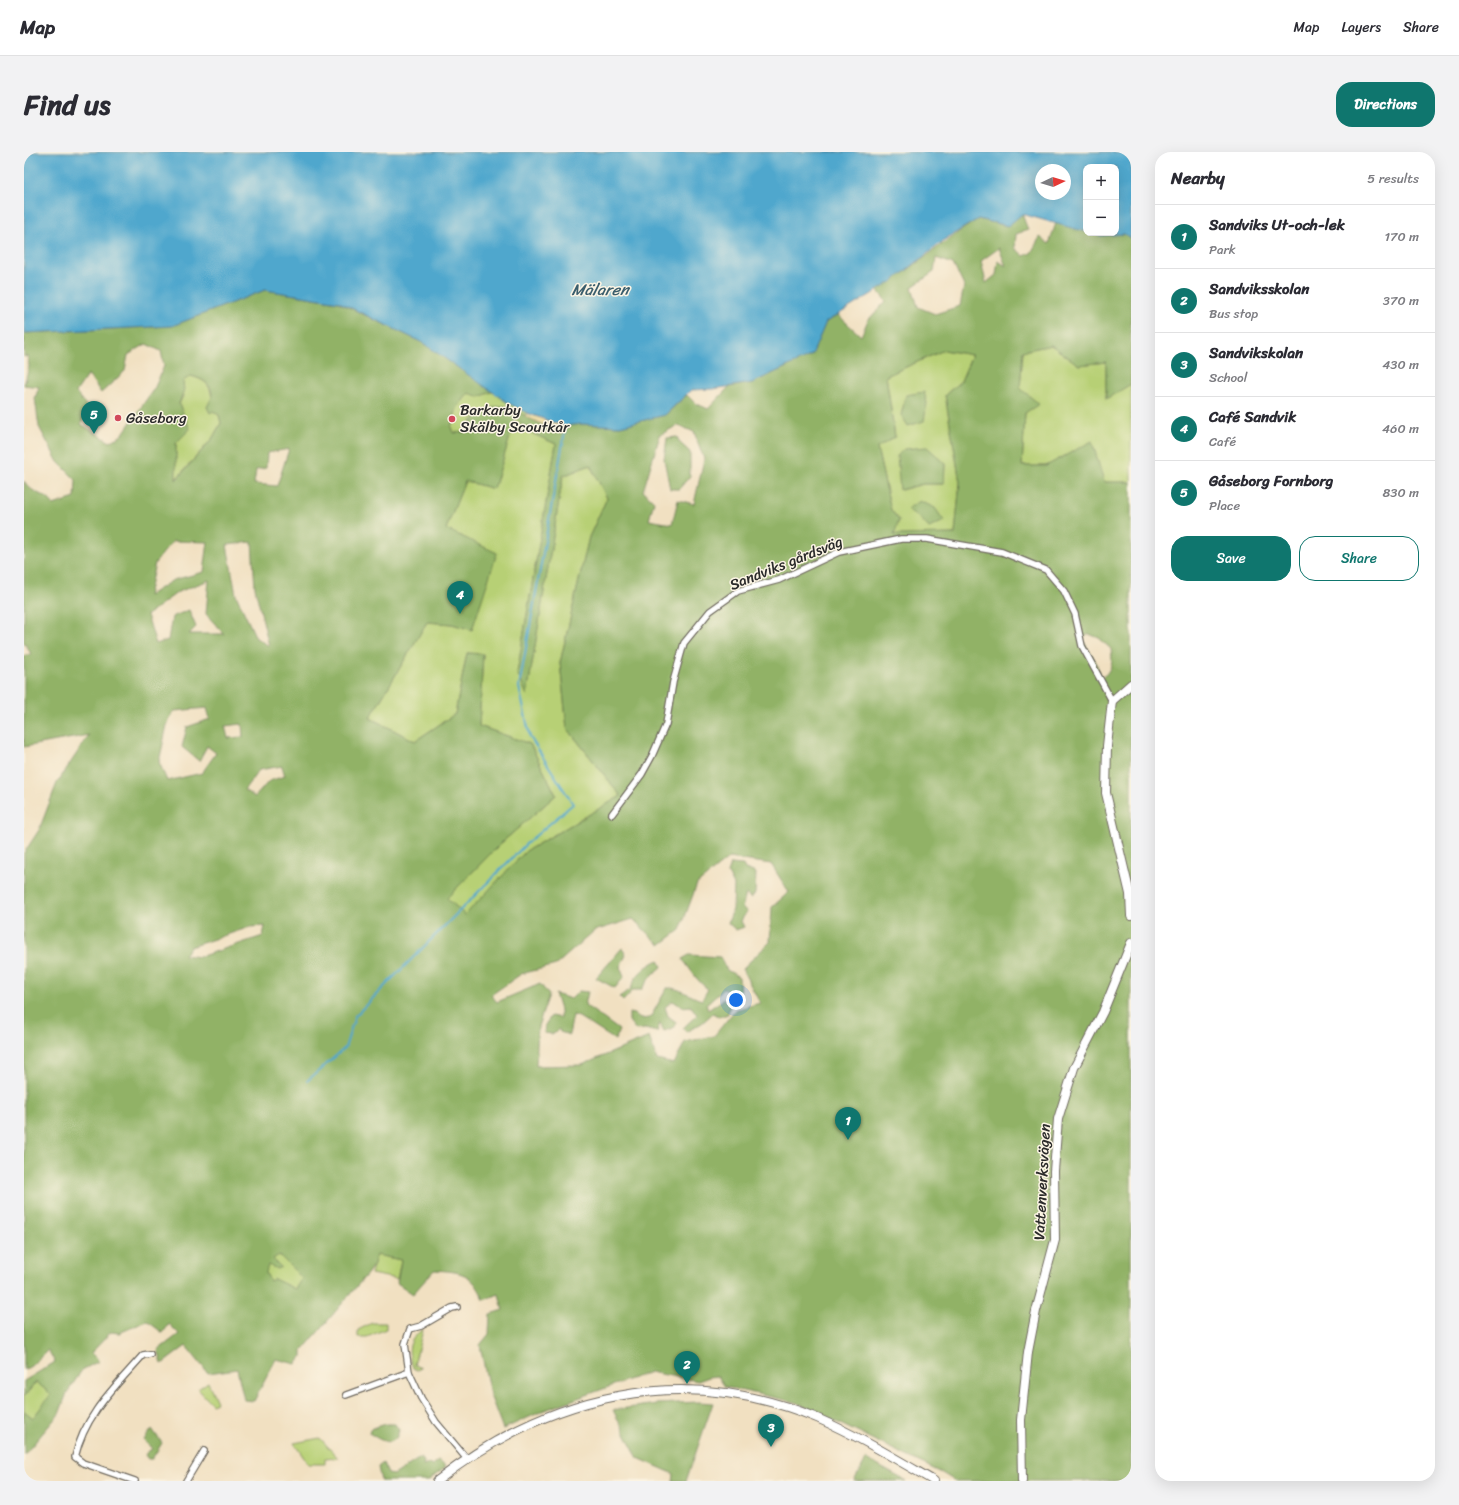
<!DOCTYPE html>
<meta charset="utf-8">
<style>
:root{--surface:#fff;--page:#f2f2f3;--text:#2b2b33;--muted:#7c7c81;--line:#e1e1e2;--accent:#0f766e}
body{margin:0;font-family:Sriracha,sans-serif;background:var(--page);color:var(--text)}
.controls{position:absolute;right:12px;top:12px;display:grid;overflow:hidden;border-radius:8px;box-shadow:0 4px 16px #0002}
.controls button{width:36px;height:36px;display:grid;place-items:center;padding:0;border:0;border-bottom:1px solid var(--line);background:var(--surface);color:var(--text);font:20px sans-serif}
.compass{position:absolute;left:1011px;top:12px;width:36px;height:36px;border-radius:50%;background:var(--surface);box-shadow:0 4px 16px #0002;rotate:86deg}
.you{position:absolute;left:712px;top:848px;width:14px;height:14px;margin:-10px;border:3px solid #fff;border-radius:50%;background:#1a73e8;box-shadow:0 0 0 6px #1a73e833}
.badge{display:grid;place-items:center;width:26px;height:26px;border-radius:50%;background:var(--accent);color:#fff;font-size:13px;font-weight:700}
.pin{position:absolute;translate:-50% -33px;filter:drop-shadow(0 1px 2px #0008)}
.pin::after{content:'';position:absolute;top:21px;width:14px;height:12px;background:inherit;clip-path:polygon(0 0,100% 0,50% 100%)}
.list{margin:0;padding:0;list-style:none}
h2{display:flex;justify-content:space-between;align-items:center;height:52px;margin:0;padding:0 16px;font-size:17px}
h2 small{font-size:13px;font-weight:400;color:var(--muted)}
.list li{display:grid;grid-template-columns:26px 1fr auto;gap:12px;align-items:center;box-sizing:border-box;height:64px;padding:0 16px;border-top:1px solid var(--line)}
.list b{display:block;font-size:15px;white-space:nowrap}
.list p{margin:0;font-size:13px;white-space:nowrap;color:var(--muted)}
.list em{font-size:13px;font-style:normal;color:var(--muted)}
.actions{display:flex;gap:8px;padding:12px 16px}
.actions a{flex:1;padding:9px 0;border:1px solid var(--accent);border-radius:16px;text-align:center;font-size:14px;color:var(--accent)}
.actions .main{background:var(--accent);color:#fff}
.map{position:relative;flex:none;width:1107px;height:1329px;overflow:hidden;border-radius:16px}
header{display:flex;align-items:center;gap:24px;box-sizing:border-box;height:56px;padding:0 20px;background:var(--surface);border-bottom:1px solid var(--line)}
header strong{font-size:19px}
nav{display:flex;gap:22px;margin-inline-start:auto;font-size:14px}
.intro{display:flex;align-items:center;justify-content:space-between;box-sizing:border-box;height:96px;padding:0 24px}
h1{margin:0;font-size:28px}
.button{padding:10px 18px;border-radius:16px;background:var(--accent);color:#fff;font-size:14px;font-weight:700}
main{display:flex;gap:24px;padding:0 24px}
aside{flex:1;background:var(--surface);border-radius:16px;box-shadow:0 4px 16px #0002}
.map>svg:first-child{display:block}
.green{fill:#b7d075;stroke:#717e50;fill-rule:evenodd}
.forest{fill:#91b266;stroke:#5e6e48;fill-rule:evenodd}
.sand{fill:#eeda9e;stroke:#8c8264}
.water{fill:#50a7cd;stroke:#3e697c;fill-rule:evenodd}
.lines{fill:none;stroke-linecap:round;stroke-linejoin:round}
.stream{stroke:#50a7cd;stroke-width:2}
.street-casing{stroke:#706a60;stroke-width:8}
.secondary-casing{stroke:#706a60;stroke-width:10}
.street{stroke:#fff;stroke-width:5.5}
.secondary{stroke:#fff;stroke-width:8}
.poi-dot{fill:#d1495b;stroke:#fcf5e5;stroke-width:1.5}
.labels{text-anchor:middle;dominant-baseline:central;stroke-width:3;stroke-linejoin:round;paint-order:stroke}
.poi-label{font-size:15px;fill:#2b2b2b;stroke:#fcf5e5;text-anchor:start}
.street-label{font-size:15px;fill:#2b2b2b;stroke:#fcf5e5}
.water-label{font-size:16px;font-style:italic;fill:#3a5d6c;stroke:#fcf5e5}
</style>
<header>
<strong>Map</strong>
<nav><a>Map</a><a>Layers</a><a>Share</a></nav>
</header>
<div class="intro"><h1>Find us</h1><a class="button">Directions</a></div>
<main>
<div class="map">
<svg width="1107" height="1329" viewBox="0 0 1107 1329">
<rect width="100%" height="100%" fill="#fcf5e5"/>
<filter id="ink" filterUnits="userSpaceOnUse"><feTurbulence type="fractalNoise" baseFrequency=".025" numOctaves="2"/><feDisplacementMap in="SourceGraphic" scale="8" xChannelSelector="R" yChannelSelector="G"/><feConvolveMatrix kernelMatrix="1 2 1 2 8 2 1 2 1" color-interpolation-filters="sRGB"/></filter>
<filter id="wash" filterUnits="userSpaceOnUse"><feTurbulence type="fractalNoise" baseFrequency=".012" numOctaves="4" result="noise"/><feDisplacementMap in="SourceGraphic" scale="16" xChannelSelector="R" yChannelSelector="G"/><feGaussianBlur stdDeviation="0.9" result="paint"/><feColorMatrix in="noise" values="0 0 0 0 0 0 0 0 0 0 0 0 0 0 0 0 0 1.4 0 .05"/><feComposite in="paint" operator="in"/></filter>
<g filter="url(#wash)">
<rect width="100%" height="100%" fill="#f1e0c1"/>
<g class="green">
<polygon points="1027,193 1055,213 1082,210 1082,246 1107,232 1107,330 1080,330 1068,290 1022,314 998,314 1001,261 996,236 999,199"/>
<path d="M 920,198 L 948,203 L 937,229 L 921,243 L 936,330 L 931,382 L 870,384 L 875,368 L 867,358 L 853,296 L 871,284 L 862,224 ZM 921,311 L 920,332 L 899,332 L 877,338 Z"/>
<path d="M 167,224 C 189,230 187,239 189,259 L 195,263 L 197,271 L 188,287 L 151,328 L 152,291 L 159,263 L 155,252 L 159,244 L 158,229 Z"/>
<polygon points="470,239 484,251 503,261 501,264 481,254 461,259 448,268 442,280 429,281 427,275 433,256 445,240 455,245"/>
<polygon points="492,264 503,279 532,292 493,521 503,542 539,324 566,313 583,346 565,385 536,511 543,576 597,644 502,699 441,764 422,746 476,692 532,643 506,592 455,574 459,502 443,501 431,562 391,589 346,566 403,470 428,472 448,477 422,377 441,329 470,337"/>
<polygon points="254,1100 283,1125 272,1141 240,1129 239,1111"/>
<polygon points="352,1103 377,1108 373,1127 347,1122"/>
<polygon points="348,1171 362,1171 362,1177 343,1185 334,1185 334,1178"/>
<path d="M 398,1178 L 399,1178 L 390,1213 L 397,1216 L 393,1218 L 389,1216 C 383,1200 383,1189 398,1178 Z"/>
<polygon points="12,1230 28,1242 9,1266 0,1259 0,1245"/>
<polygon points="184,1230 193,1250 188,1252 174,1237"/>
<polygon points="296,1286 314,1306 301,1307 301,1312 284,1312 270,1291"/>
</g>
<g class="forest">
<path d="M 998,62 L 1004,78 L 992,82 L 991,96 L 1000,104 L 1007,101 L 1016,85 L 1025,92 L 1032,71 L 1077,84 L 1100,82 L 1107,86 L 1107,232 L 1082,247 L 1082,210 L 1055,213 L 1027,193 L 999,199 L 996,236 L 1015,252 L 1001,261 L 998,314 L 1022,314 L 1068,289 L 1080,330 L 1107,330 L 1107,1329 L 931,1329 L 918,1321 L 771,1250 L 701,1235 L 694,1224 L 685,1225 L 674,1229 L 626,1220 L 521,1258 L 479,1277 L 466,1243 L 456,1193 L 465,1182 L 466,1162 L 479,1158 L 475,1142 L 460,1148 C 448,1120 438,1120 410,1118 L 389,1142 L 373,1131 L 377,1108 L 352,1103 L 350,1112 L 344,1121 L 278,1199 L 278,1205 L 272,1212 L 252,1207 L 230,1249 L 220,1248 L 213,1217 L 184,1221 L 162,1194 L 138,1212 L 134,1198 L 155,1182 L 145,1172 L 139,1181 L 123,1169 L 95,1181 L 87,1180 L 67,1201 L 75,1209 L 58,1218 L 43,1241 L 35,1262 L 0,1303 L 0,1259 L 9,1266 L 27,1242 L 12,1230 L 0,1245 L 0,1229 L 31,1210 L 24,1198 L 7,1214 L 0,1218 L 0,701 L 15,678 L 33,631 L 65,583 L 0,595 L 0,504 L 7,502 L 0,490 L 0,329 C 9,344 24,341 29,353 L 51,346 L 52,328 L 34,310 L 15,275 L 11,246 L 15,235 L 0,233 L 5,215 L 4,204 L 0,205 L 0,181 L 148,174 L 241,138 L 314,150 L 399,191 L 470,239 L 455,245 L 445,241 L 433,256 L 427,275 L 429,281 L 442,280 C 449,266 462,254 480,254 C 488,255 523,276 533,280 L 539,281 L 539,274 L 558,272 L 596,274 L 641,263 L 663,243 L 671,251 L 684,257 L 705,235 L 728,231 L 788,203 L 802,170 L 814,163 L 837,184 L 844,168 L 862,149 L 853,138 C 889,117 919,89 954,67 L 983,74 ZM 975,96 L 982,114 L 974,109 L 972,123 L 962,131 L 957,109 ZM 912,106 L 929,112 L 940,134 L 936,154 L 911,162 L 894,155 L 888,135 L 910,120 ZM 122,192 L 137,199 L 140,214 L 131,235 L 98,283 L 86,290 L 57,272 L 64,256 L 52,240 L 64,222 L 77,241 L 101,219 L 104,203 ZM 920,198 L 948,203 L 937,229 L 921,243 L 936,330 L 931,382 L 870,383 L 875,368 L 867,358 L 853,296 L 871,285 L 862,224 ZM 167,224 C 178,227 188,231 188,245 L 183,255 L 186,261 L 189,259 L 195,263 L 197,271 L 188,287 L 152,328 L 152,291 L 166,277 L 155,252 L 160,238 L 159,229 ZM 492,265 L 503,279 L 532,292 L 493,521 L 503,543 L 539,324 L 566,313 L 583,346 L 565,385 L 536,511 L 543,576 L 597,644 L 502,699 L 441,763 L 423,746 L 476,692 L 532,643 L 506,592 L 455,574 L 459,502 L 443,501 L 431,562 L 391,589 L 346,566 L 403,470 L 428,472 L 448,478 L 473,401 L 422,377 L 441,329 L 470,337 ZM 654,273 L 670,280 L 680,307 L 670,352 L 654,348 L 648,372 L 625,368 L 630,349 L 619,339 L 636,283 ZM 265,297 L 253,334 L 230,332 L 232,318 L 242,316 L 243,301 ZM 149,389 L 184,390 L 180,420 L 149,428 L 124,444 L 131,411 ZM 228,390 L 231,436 L 245,494 L 232,486 L 212,443 L 203,393 ZM 185,428 L 182,462 L 200,482 L 165,482 L 172,475 L 165,458 L 148,465 L 144,488 L 132,492 L 123,463 L 154,440 ZM 1065,482 L 1075,486 L 1087,497 C 1089,511 1088,518 1077,527 L 1072,510 L 1058,487 ZM 183,556 L 186,567 L 163,575 L 158,595 L 175,609 L 183,594 L 192,601 L 178,621 L 143,629 L 135,610 L 143,573 L 150,559 ZM 218,572 L 219,585 L 204,586 L 201,574 ZM 258,614 L 261,624 L 245,629 L 231,645 L 220,638 L 235,618 ZM 705,706 L 747,712 L 765,740 L 748,755 L 746,790 L 718,817 L 736,851 L 711,858 L 690,884 L 661,890 L 650,912 L 633,908 L 625,885 L 558,913 L 512,914 L 514,874 L 525,843 L 516,832 L 473,850 L 467,843 L 497,822 L 532,813 L 570,779 L 609,767 L 636,793 L 656,778 L 673,732 ZM 241,774 L 239,784 L 175,805 L 160,803 L 166,795 L 226,775 ZM 255,1103 L 278,1126 L 271,1137 L 250,1127 L 246,1129 L 242,1121 L 244,1113 L 253,1117 L 257,1115 L 249,1107 Z"/>
<polygon points="900,240 903,251 900,269 884,274 877,263 882,243"/>
<polygon points="653,285 656,291 666,300 666,324 655,337 646,337 640,307 643,286"/>
<polygon points="903,295 921,311 920,332 899,332 876,338 873,304 880,297"/>
<polygon points="896,349 911,356 920,369 905,376 897,367 883,357"/>
<polygon points="707,712 719,713 721,717 732,721 731,742 726,746 722,742 718,756 723,759 717,769 720,775 712,778 704,771 709,757 710,733 704,721"/>
<polygon points="598,796 602,803 596,815 600,825 591,836 572,826"/>
<path d="M 665,803 L 696,805 L 703,818 L 715,825 L 716,845 L 708,844 L 705,839 L 699,837 L 682,852 L 684,858 L 700,847 L 706,852 L 704,862 L 695,865 L 689,861 L 678,871 L 662,880 L 659,876 L 673,863 L 667,854 L 658,855 L 649,849 L 641,855 L 644,864 L 652,870 L 651,875 L 640,879 L 636,871 L 633,880 L 621,877 L 612,878 L 605,869 L 605,861 L 610,862 L 616,867 L 626,866 L 643,836 C 656,835 666,845 678,848 L 684,837 C 673,830 667,817 658,807 Z"/>
<path d="M 635,808 L 638,815 L 627,824 L 617,838 L 609,838 L 599,849 L 595,845 L 607,837 C 610,823 623,813 635,808 Z"/>
<polygon points="555,839 564,840 561,853 595,878 591,888 555,865 549,863 545,883 536,880 535,877 528,882 520,881 521,873 527,864 536,866 536,858 531,842 547,847"/>
<polygon points="675,1250 689,1251 662,1329 649,1329 650,1322 614,1306 589,1258 632,1252"/>
<path d="M 362,1272 L 371,1272 L 375,1278 C 371,1298 356,1288 345,1281 L 346,1277 Z"/>
<polygon points="128,1277 138,1291 128,1307 124,1307 121,1303 123,1300 128,1297 120,1288"/>
<polygon points="396,1306 400,1309 399,1314 405,1312 408,1314 415,1309 422,1315 404,1329 357,1329 354,1315 359,1311 364,1322 370,1323"/>
<polygon points="842,1307 882,1329 830,1329"/>
</g>
<polygon class="sand" points="503,261 539,274 539,281 533,280 501,264"/>
<path class="water" d="M 0,0 L 1107,0 L 1107,86 L 1100,82 L 1077,84 L 1066,81 L 1092,81 L 1092,15 L 1062,15 L 1062,80 L 998,62 L 984,74 L 954,67 L 923,86 L 869,129 L 802,170 L 788,203 L 728,231 L 689,237 L 667,238 L 641,263 L 596,274 L 558,272 L 539,274 L 503,261 L 484,251 L 399,191 L 315,150 L 241,138 L 148,174 L 0,181 ZM 1017,18 L 1041,18 L 1041,42 L 1017,42 Z"/>
<g class="lines">
<polyline class="stream" points="283,929 321,896 331,864 503,691 549,652 506,585 495,535 542,273"/>
</g>
</g>
<g filter="url(#ink)">
<g class="lines">
<g class="street-casing">
<g id="street">
<polyline points="588,662 618,622 628,604 642,572 649,530 660,491 686,459 714,439 755,428 815,400 877,387 903,387 978,400 1022,418 1040,439 1051,462 1058,494 1088,549"/>
<polyline points="433,1155 428,1156 397,1174 386,1177 381,1192 385,1220 397,1246 412,1270 442,1306"/>
<polyline points="322,1243 385,1220"/>
<path d="M 111,1329 L 59,1311 L 51,1305 C 61,1262 91,1235 119,1203 L 126,1202"/>
<polyline points="162,1329 180,1299"/>
</g>
</g>
<g class="secondary-casing">
<g id="secondary">
<polyline points="1107,532 1088,549 1083,594 1082,641 1106,742 1107,764"/>
<path d="M 413,1329 C 525,1242 658,1210 793,1266 C 834,1284 872,1307 910,1329"/>
<polyline points="998,1329 997,1268 1004,1200 1012,1159 1031,1088 1030,1019 1034,967 1050,916 1079,860 1107,791"/>
</g>
</g>
<use href="#street" class="street"/>
<use href="#secondary" class="secondary"/>
</g>
</g>
<g class="poi-dot">
<circle cx="94" cy="266" r="4"/>
<circle cx="428" cy="267" r="4"/>
</g>
<g class="labels">
<g class="poi-label">
<text x="436" y="258">Barkarby<tspan x="436" dy="17">Skälby Scoutkår</tspan></text>
<text x="102" y="266">Gåseborg</text>
</g>
<g class="street-label">
<text transform="translate(762 411) rotate(-22)">Sandviks gårdsväg</text>
<text transform="translate(1018 1030) rotate(-87)">Vattenverksvägen</text>
</g>
<g class="water-label">
<text x="576" y="137">Mälaren</text>
</g>
</g>
</svg>
<div class="controls">
<button>+</button>
<button>−</button>
</div>
<svg class="compass" viewBox="-18 -18 36 36"><path d="M0-13l5 13h-10z" fill="#e53935"/><path d="M0 13l5-13h-10z" fill="#7c7c81"/></svg>
<div class="you"></div>
<div class="pin badge" style="left:824px;top:988px">1</div>
<div class="pin badge" style="left:663px;top:1232px">2</div>
<div class="pin badge" style="left:747px;top:1295px">3</div>
<div class="pin badge" style="left:436px;top:462px">4</div>
<div class="pin badge" style="left:70px;top:282px">5</div>
</div>
<aside>
<h2>Nearby<small>5 results</small></h2>
<ul class="list">
<li><span class="badge">1</span><div><b>Sandviks Ut-och-lek</b><p>Park</p></div><em>170 m</em></li>
<li><span class="badge">2</span><div><b>Sandviksskolan</b><p>Bus stop</p></div><em>370 m</em></li>
<li><span class="badge">3</span><div><b>Sandvikskolan</b><p>School</p></div><em>430 m</em></li>
<li><span class="badge">4</span><div><b>Café Sandvik</b><p>Café</p></div><em>460 m</em></li>
<li><span class="badge">5</span><div><b>Gåseborg Fornborg</b><p>Place</p></div><em>830 m</em></li>
</ul>
<div class="actions"><a class="main">Save</a><a>Share</a></div>
</aside>
</main>
